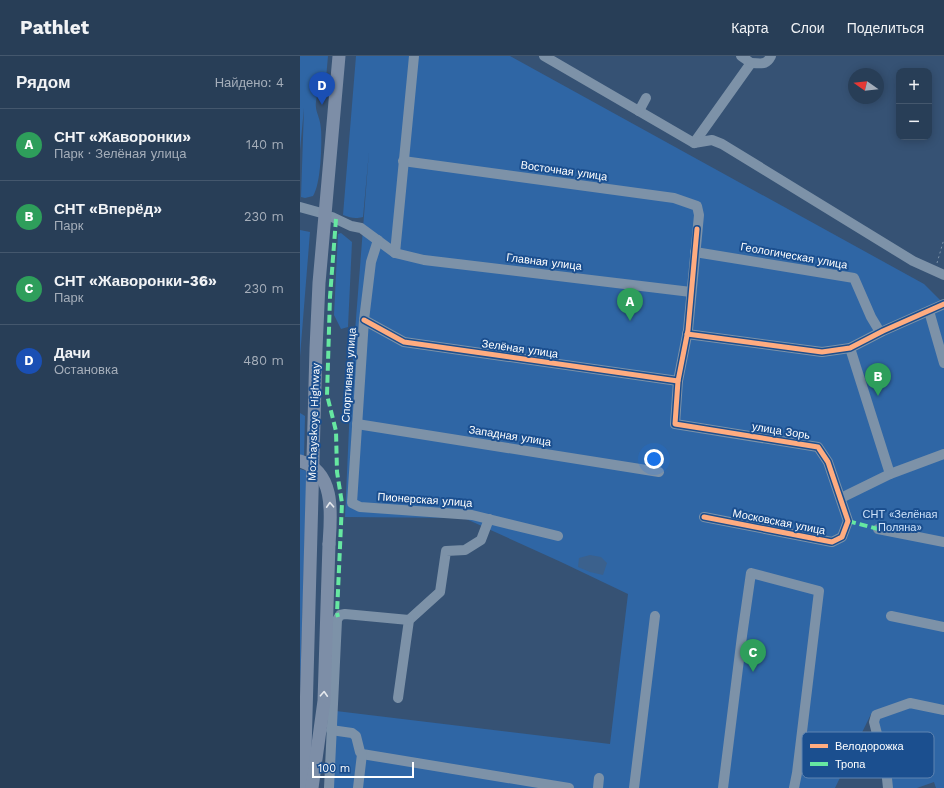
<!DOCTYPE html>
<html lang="ru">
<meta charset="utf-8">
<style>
:root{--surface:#283e57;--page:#344961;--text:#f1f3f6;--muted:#a5aeba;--line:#44576d;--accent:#8c9099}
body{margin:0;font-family:"Work Sans",sans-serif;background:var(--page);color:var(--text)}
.controls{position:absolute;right:12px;top:12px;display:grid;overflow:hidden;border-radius:8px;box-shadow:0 2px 10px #0003}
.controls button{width:36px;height:36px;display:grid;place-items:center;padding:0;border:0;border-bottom:1px solid var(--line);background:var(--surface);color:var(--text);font:20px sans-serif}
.compass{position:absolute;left:548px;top:12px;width:36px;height:36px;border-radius:50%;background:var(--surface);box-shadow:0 2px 10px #0003;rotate:284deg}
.scale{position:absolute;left:12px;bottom:10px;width:102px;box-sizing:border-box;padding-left:4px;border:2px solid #fff;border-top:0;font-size:11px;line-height:14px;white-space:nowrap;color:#fff;-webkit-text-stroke:3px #1b4f8f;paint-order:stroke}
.you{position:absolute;left:354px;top:403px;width:14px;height:14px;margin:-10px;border:3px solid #fff;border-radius:50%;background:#1a73e8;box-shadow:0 0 0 6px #1a73e833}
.badge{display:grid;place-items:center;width:26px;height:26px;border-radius:50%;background:var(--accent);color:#fff;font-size:13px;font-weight:700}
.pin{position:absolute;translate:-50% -33px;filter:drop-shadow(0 1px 2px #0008)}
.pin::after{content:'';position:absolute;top:21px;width:14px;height:12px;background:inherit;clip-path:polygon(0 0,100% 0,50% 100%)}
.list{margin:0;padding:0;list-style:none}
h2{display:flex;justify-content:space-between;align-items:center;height:52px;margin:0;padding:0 16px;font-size:17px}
h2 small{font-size:13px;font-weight:400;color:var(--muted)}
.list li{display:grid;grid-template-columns:26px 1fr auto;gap:12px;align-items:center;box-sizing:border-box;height:72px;padding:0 16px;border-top:1px solid var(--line)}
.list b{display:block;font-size:15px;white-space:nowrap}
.list p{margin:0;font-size:13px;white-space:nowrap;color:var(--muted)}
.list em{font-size:13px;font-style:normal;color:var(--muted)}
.map{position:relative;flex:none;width:644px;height:732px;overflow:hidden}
header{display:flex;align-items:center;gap:24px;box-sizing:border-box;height:56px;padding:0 20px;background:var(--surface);border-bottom:1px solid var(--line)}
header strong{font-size:19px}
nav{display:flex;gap:22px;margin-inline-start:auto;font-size:14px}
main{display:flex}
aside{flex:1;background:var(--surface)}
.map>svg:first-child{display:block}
.green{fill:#2f66a5}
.water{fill:#3b618d}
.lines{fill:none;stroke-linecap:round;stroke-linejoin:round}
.path{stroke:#7d92a8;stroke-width:1;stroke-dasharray:2 3;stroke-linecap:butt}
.minor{stroke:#7d92a8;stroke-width:10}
.major{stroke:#7d8ea7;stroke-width:13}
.major-bridge{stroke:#7d8ea7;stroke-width:13}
.quiet{stroke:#66e7a1;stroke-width:4;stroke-dasharray:8 4;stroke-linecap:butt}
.cycleway-casing{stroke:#1b4f8f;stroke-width:8}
.cycleway{stroke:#ffac80;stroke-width:5}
.oneway{stroke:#e5e8ed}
.labels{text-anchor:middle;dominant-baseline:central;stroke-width:4;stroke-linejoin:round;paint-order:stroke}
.street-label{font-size:11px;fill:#fff;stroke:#1b4f8f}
.park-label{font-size:11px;fill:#cfe3fa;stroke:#1b4f8f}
.key{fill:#1b4f8f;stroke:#5f84b1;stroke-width:1}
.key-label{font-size:11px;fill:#fff}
</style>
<header>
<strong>Pathlet</strong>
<nav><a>Карта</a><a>Слои</a><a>Поделиться</a></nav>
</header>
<main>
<aside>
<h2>Рядом<small>Найдено: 4</small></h2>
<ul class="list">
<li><span class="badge" style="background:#2e9e5b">A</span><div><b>СНТ «Жаворонки»</b><p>Парк · Зелёная улица</p></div><em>140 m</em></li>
<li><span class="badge" style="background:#2e9e5b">B</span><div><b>СНТ «Вперёд»</b><p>Парк</p></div><em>230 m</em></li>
<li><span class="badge" style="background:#2e9e5b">C</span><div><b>СНТ «Жаворонки-36»</b><p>Парк</p></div><em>230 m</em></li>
<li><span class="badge" style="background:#1a4fb4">D</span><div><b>Дачи</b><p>Остановка</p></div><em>480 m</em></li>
</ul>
</aside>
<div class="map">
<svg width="644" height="732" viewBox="0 0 644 732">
<rect width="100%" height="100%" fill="#365274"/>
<g class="green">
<path d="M 0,0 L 28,0 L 25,34 L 18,37 C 12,55 20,57 21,73 C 22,88 21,128 13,140 L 5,142 L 1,141 L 4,52 L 0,94 Z"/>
<path d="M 56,0 L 210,0 L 624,228 L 642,246 L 644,245 L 644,732 L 636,732 L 634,726 L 617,732 L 588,732 L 571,658 L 535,732 L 32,732 L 36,655 L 310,688 L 328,538 L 261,506 L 164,462 L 45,461 L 51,327 L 69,95 L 63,161 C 55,163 51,162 43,159 Z"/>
<polygon points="0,174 10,176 0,301"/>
<polygon points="41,177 52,186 48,271 41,273 34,259 38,178"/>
<polygon points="0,357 5,360 4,401 0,400"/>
<polygon points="0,413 7,415 0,637"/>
</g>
<polygon class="water" points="290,499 301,501 307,507 303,519 290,516 278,511 279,502"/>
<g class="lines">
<polyline class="path" points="637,207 644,183"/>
<g class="minor">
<polyline points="244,0 394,87 451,7 441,0"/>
<path d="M 451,7 C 461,7 466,10 471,0"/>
<polyline points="339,55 346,42"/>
<polyline points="394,87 412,84 422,88 613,205 644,219"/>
<polyline points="103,105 374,142 397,150 399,159 388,274 378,325 375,368 518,391 528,406 548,465 542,481 532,486 404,461"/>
<polyline points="0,151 25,158"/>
<polyline points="32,161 51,170 61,172 95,197 124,204 391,236"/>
<polyline points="78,184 71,206 64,264 52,447 60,451 172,459 258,480"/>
<polyline points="395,196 554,222 571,261 580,276"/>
<polyline points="95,197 114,0"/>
<polyline points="629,255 644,307"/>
<polyline points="64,264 104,286 378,325"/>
<polyline points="387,278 522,296 550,292 583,275 644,248"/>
<polyline points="550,292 590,418"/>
<polyline points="57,368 359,416"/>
<polyline points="541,442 590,418 644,398"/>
<polyline points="578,473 644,486"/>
<polyline points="591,560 644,571"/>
<polyline points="98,642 109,564 140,536 146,495 165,494 181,484 189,463"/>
<polyline points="31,674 52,677 56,680 60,696 62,698 269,732"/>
<polyline points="29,732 37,564 40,559 45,558 109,564"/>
<polyline points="58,732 62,698"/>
<polyline points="298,732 299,722"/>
<polyline points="334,732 355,560"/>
<polyline points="423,732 442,580 451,517 519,535 497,717 494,732"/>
<polyline points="588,732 586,713 574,666 576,659 610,647 644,654"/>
</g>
<g class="major">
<polyline points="4,732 16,293 19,227 39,0"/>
<polyline points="12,732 24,645 29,488"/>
</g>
<path class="major-bridge" d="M 0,405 C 36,416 31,459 29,488"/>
<g class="quiet">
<polyline points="36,163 30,241 27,339 36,375 37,416 42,447 37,557 38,561"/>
<polyline points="548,465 578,473"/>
</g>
<g class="cycleway-casing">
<g id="cycleway">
<polyline points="397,173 388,274 378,325 375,368 518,391 528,406 548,465 542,481 532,486 404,461"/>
<polyline points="64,264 104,286 378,325"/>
<polyline points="387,278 522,296 550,292 583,275 644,248"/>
</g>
</g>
<use href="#cycleway" class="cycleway"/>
</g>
<defs><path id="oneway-chevron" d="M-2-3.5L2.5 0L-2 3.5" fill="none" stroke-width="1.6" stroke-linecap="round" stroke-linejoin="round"/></defs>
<g class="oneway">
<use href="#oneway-chevron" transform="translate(30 449) rotate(-93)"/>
<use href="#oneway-chevron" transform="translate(24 638) rotate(-87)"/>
</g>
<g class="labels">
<g class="street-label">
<text transform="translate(264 115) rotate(8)">Восточная улица</text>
<text transform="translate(494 200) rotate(10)">Геологическая улица</text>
<text transform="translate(244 206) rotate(7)">Главная улица</text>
<text transform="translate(220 293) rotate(8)">Зелёная улица</text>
<text transform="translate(49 319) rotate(-86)">Спортивная улица</text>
<text transform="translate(14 366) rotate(-88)">Mozhayskoye Highway</text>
<text transform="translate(481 375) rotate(9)">улица Зорь</text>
<text transform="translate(210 380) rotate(9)">Западная улица</text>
<text transform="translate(125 444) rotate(4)">Пионерская улица</text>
<text transform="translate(479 466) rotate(11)">Московская улица</text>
</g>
<g class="park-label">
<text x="600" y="458">СНТ «Зелёная<tspan x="600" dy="13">Поляна»</tspan></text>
</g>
</g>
<rect x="502" y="676" width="132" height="46" rx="6" class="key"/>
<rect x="510" y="688" width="18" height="4" fill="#ffac80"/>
<rect x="510" y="706" width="18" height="4" fill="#66e7a1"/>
<g class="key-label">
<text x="535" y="694">Велодорожка</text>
<text x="535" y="712">Тропа</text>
</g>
</svg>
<div class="controls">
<button>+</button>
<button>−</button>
</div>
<svg class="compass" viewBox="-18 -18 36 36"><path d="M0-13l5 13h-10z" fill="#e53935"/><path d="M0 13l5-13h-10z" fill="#a5aeba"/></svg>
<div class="scale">100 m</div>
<div class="you"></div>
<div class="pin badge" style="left:330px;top:265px;background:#2e9e5b">A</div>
<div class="pin badge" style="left:578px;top:340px;background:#2e9e5b">B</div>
<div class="pin badge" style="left:453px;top:616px;background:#2e9e5b">C</div>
<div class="pin badge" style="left:22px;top:49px;background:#1a4fb4">D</div>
</div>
</main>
